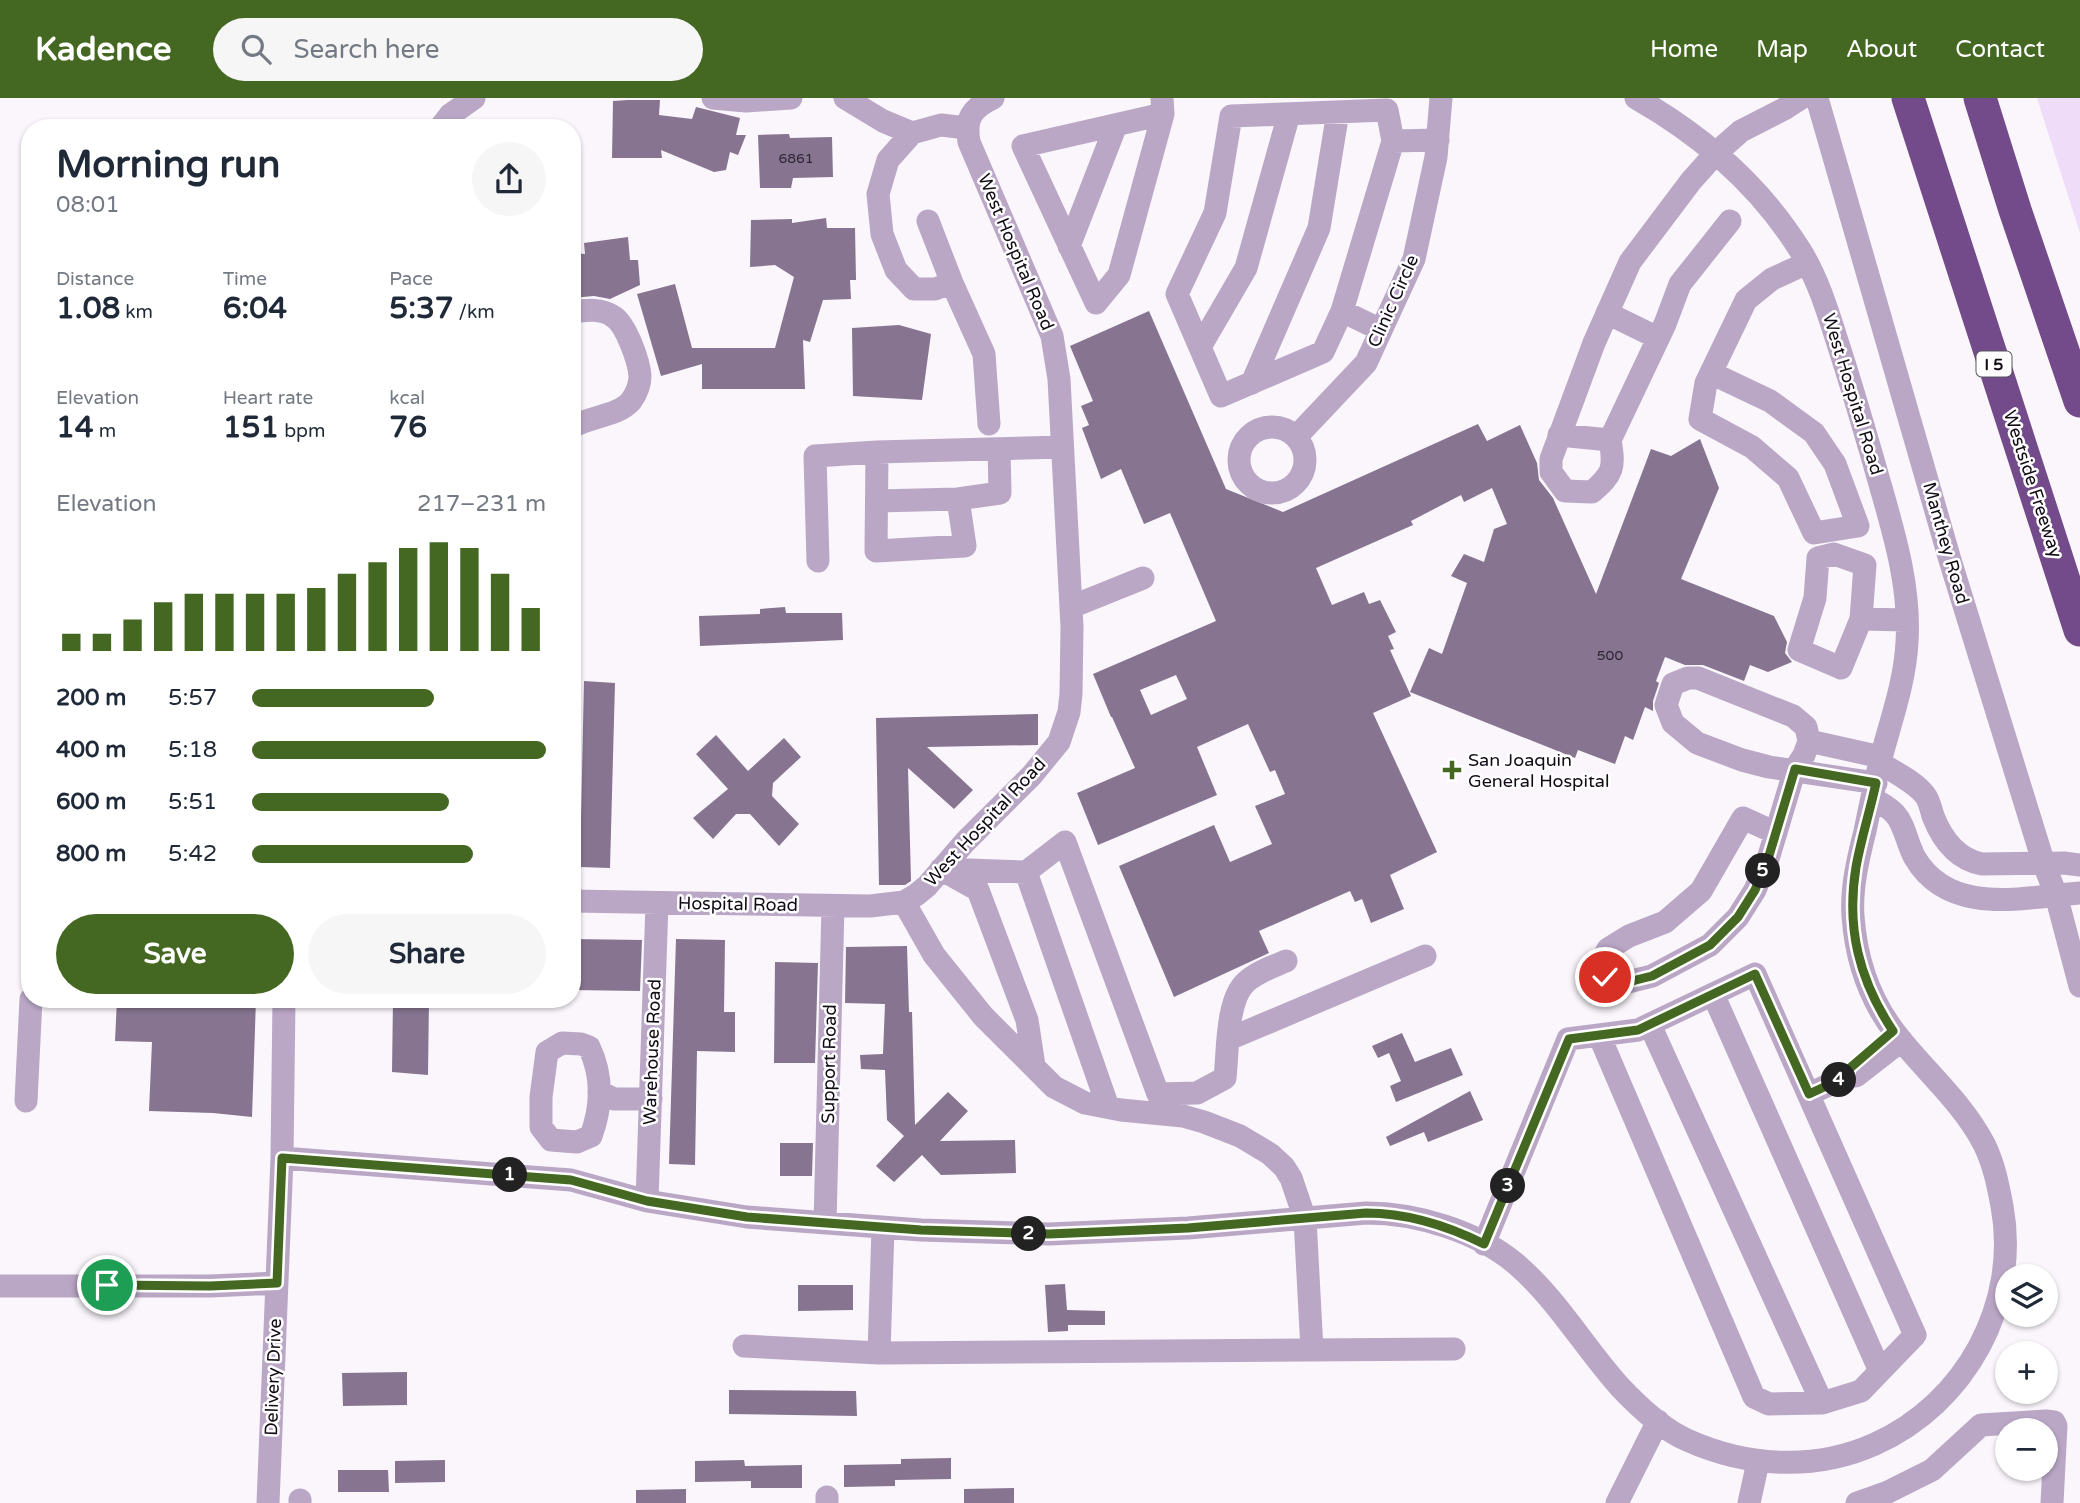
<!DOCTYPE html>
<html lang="en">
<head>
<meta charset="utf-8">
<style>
	body { margin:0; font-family:"Varela Round",sans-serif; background:#f6f6f7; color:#1f2937; height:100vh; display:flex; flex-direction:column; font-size:26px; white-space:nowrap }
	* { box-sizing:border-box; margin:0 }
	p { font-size:23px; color:#747a83 }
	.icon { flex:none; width:38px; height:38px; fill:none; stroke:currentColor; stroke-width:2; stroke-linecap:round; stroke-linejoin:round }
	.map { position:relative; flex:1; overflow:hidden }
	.side { position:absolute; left:21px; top:21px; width:560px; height:889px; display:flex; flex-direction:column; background:#fff; border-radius:28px; box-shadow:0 2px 5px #0004 }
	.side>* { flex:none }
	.tools { position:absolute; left:1995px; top:1166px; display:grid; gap:14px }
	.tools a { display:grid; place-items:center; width:63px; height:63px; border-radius:50%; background:#fff; box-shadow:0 2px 5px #0004; font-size:35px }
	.pin { position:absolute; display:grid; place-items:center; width:60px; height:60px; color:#fff; margin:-30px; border:4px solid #fff; border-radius:50%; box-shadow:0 2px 7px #0007 }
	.km { position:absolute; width:35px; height:35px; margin:-18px; border-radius:50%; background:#222; color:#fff; font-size:19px; line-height:35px; text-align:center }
	.round { display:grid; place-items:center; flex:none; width:74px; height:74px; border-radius:37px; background:#f6f6f7 }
	.headline { display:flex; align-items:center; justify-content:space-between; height:119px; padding:0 35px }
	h1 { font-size:38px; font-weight:700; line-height:52px }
	.figures { display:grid; grid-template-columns:repeat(3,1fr); gap:10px; height:119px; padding:7px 35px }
	.figures div { display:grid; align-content:center }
	.figures b { font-size:30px; font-weight:700 }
	.figures small { font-size:19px; font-weight:400 }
	.figures p { font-size:19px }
	.chart { height:196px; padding:14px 35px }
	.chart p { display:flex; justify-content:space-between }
	.chart svg { width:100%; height:126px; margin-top:7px; stroke:#446821; stroke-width:6 }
	.cta { display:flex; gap:14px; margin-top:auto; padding:14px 35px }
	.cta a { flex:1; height:80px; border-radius:42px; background:#446821; color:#fff; font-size:28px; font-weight:700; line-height:80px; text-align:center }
	.cta a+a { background:#f6f6f7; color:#1f2937 }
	ul { padding:0 35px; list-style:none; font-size:23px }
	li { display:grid; grid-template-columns:112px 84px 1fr; align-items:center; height:52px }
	li i { height:18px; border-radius:9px; background:#446821 }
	header { display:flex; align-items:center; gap:42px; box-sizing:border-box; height:98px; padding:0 35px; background:#446821; color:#fff }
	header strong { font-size:33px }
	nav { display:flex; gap:38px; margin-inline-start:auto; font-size:24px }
	.search { width:490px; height:63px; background:#f6f6f7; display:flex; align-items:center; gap:18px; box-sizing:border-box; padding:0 24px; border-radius:38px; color:#747a83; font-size:26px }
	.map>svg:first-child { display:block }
</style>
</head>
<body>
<header>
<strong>Kadence</strong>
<div class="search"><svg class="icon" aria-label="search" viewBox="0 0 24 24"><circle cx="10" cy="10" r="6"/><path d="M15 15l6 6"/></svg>Search here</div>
<nav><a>Home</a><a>Map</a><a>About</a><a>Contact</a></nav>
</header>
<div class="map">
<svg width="2080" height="1405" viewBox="0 0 2080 1405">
	<rect width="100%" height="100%" fill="#faf6fc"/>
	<path fill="#eedcf9" d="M2037,0h43v135z"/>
	<path fill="#867491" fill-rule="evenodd" d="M628,2h32l-1,15 33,4 4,-12 44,11 -4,17h10l-8,20 -8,-3 -4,18 -12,2 -53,-22 1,8h-50l1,-57z
		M789,36l1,4 42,-1 1,40 -40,1 -2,10h-31l-2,-53z
		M826,120l1,10h28l1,52h-6l1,19 -28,1 -13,42 -7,-2 2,49h-103v-25l-41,12 -24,-82 38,-10 17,64h83l19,-71 -19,-12 -25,2 1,-47 41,-1v4z
		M628,139l2,23h8l2,25 -30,14 -16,-3 -22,2v-45l13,1 -1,-11z
		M1149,213l77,178 57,23 195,-88 9,17 33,-16 17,38 2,17 14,18 43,96 55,-145 20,7 29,-17 19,49 -38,91 93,37 13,26 -2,11 7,9 -24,10 -18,-7 -6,16 -41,-16h-18l-20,-8 -9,24 3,2 -6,18v10l-8,-4 -12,33 -8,-4 -10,28 -37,-14 -3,8 -165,-66 19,-44 13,6 25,-71 -16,-7 13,-22 20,8 10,-33 13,-5 -15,-36 -28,14 -3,-7 -50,26 2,4 -97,43 16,37 32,-13 5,12 11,-4 16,32 -8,4 6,13 -4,1 21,46 -38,17 64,139 -47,23 14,34 -33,14 -9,-24 -7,3 -5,-11 -91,40 10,22 -95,44 -55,-131 95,-41 16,37 42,-18 -17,-38 30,-12 -10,-24 -5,2 -22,-48 -51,23 20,48 -119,50 -21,-52 58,-25 -23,-51h-1l-18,-43 123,-53 -46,-108 -26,11 -23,-55 -20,10 -19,-51 7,-3 -8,-19 12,-5 -23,-55zM1176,577l11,24 -36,16 -11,-25z
		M899,227l32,9 -9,66 -69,-4 -1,-68z
		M785,509l1,6h56l1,27 -143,6 -1,-30 61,-2v-5z
		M584,583l31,2 -5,185 -30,-1z
		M1038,616v31l-111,2 46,43 -19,19 -46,-41 3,113 -6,4h-26l-3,-167z
		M716,637l32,36 36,-33 17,19 -28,26 -1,13 27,28 -20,22 -29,-32h-14l-23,25 -20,-21 35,-29 -32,-35z
		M572,841l70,1 -2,51 -68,-1z
		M676,841l49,1 -1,72h11v40l-38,-1 -2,114 -26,-1z
		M907,848l2,66h3l3,113 33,-33 20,19 -28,30 75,-1 1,33 -75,2 -19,-20 -28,27 -18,-16 28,-30 -17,-16 -2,-50 -24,-1 -1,-14 23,-1 2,-50 -40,-1 1,-56z
		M775,864l43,1 -3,100h-41z
		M117,901h139l-4,118 -39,-4 -64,-2 3,-69 -37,-1z
		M393,901h36l-1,76 -36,-3z
		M1402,935l13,29 36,-14 12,27 -67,27 -6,-16 11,-5 -12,-28 -11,5 -6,-12z
		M1470,993l13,29 -55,22 -4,-10 -34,14 -4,-9z
		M780,1045h33l-1,33h-32z
		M1065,1186l2,26 38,1v14h-37v6l-20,1 -3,-47z
		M798,1187h55v25l-55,1z
		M407,1274v33l-64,1 -1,-33z
		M729,1292l127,1 1,25 -128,-2z
		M951,1360v21l-56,1v6l-51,1v-22l57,-1v-5z
		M445,1362v22l-50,1v-22z
		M744,1362l1,6 57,-1v23h-51v-7l-56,1v-21z
		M338,1372h50l1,22h-51z
		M1014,1390v15h-50v-14z
		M686,1391v14h-50v-13z"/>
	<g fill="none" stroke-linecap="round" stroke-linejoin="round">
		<path stroke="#baa7c6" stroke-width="23" d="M713,0l33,3 45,-3
			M845,0l38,23 29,12
			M1162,0l1,16 -44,161 -23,28 -73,-157 140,-32
			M1817,0l133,462 94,304 12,31 24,91
			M440,30l10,-13 24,-17
			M928,123l24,62 32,71 5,70
			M1069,148l47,-121
			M952,185l-17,6h-21l-18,-19 -14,-36 -4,-40 10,-34 24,-27 29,-8 26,3
			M1342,213l51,-170
			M572,214c14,-2 30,-4 42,5 12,8 25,44 26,59 0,9 -4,18 -9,25 -13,15 -40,15 -59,26
			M1607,215l51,25
			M1381,232l-39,-19 -19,41 -102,44 -44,-102 38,-81 16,-97 156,-6 6,31 45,-1
			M1200,249l46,-79 43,-154
			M1711,275l59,28 44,32 21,31 23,62 -44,7 -26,-55 -36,-31 -52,-28 6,-36 40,-83 26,-21 35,-16
			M1252,285l67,-155 19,-116
			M1239 362a33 33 0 1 1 66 0a33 33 0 1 1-66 0Z
			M1559,337l51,5c5,28 3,34 -18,52l-27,-1 -14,-19v-13l43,-116 36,-81 61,-81 25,-28 25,-22 43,-22 17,-11
			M1296,339l70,-74 48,-104 22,-102 5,-59
			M1610,342l55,-116 15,-40 50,-63
			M999,351l1,44 -42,6 7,47 -89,5 1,-99 185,-5
			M877,403l81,-2
			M1834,456l31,11 -4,54 -20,49 -42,-18 16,-52 3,-40z
			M818,463l-3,-105 62,-4
			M1071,509l72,-29
			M1861,521l45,1
			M1809,643l72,16
			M1880,665c14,9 34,18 45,32 4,5 6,14 8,21 9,23 23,43 49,48l82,-1 16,2
			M1872,700c8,5 17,9 23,16 10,11 12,30 20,44 35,59 109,39 165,35
			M1776,735l-33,-15 -42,73 -36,31 -36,14 -21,13 -7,14 4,14 11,8 36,-9 58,-31 28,-28 17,-27 13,-31 27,-90 9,-14 5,-14 -3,-14 -13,-11 -95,-38h-10l-15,6 -7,21 7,18 24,20 45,17 27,7 107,16
			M941,771l85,3 82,235
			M944,773l34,19 49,130 7,46
			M1026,774l39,-30 93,252 39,-1 28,-15c3,-26 1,-78 21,-96 11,-10 26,-15 40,-21
			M572,803l298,5 34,-4 12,-7 11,-9 38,-44 67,-67 27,-33 10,-30 2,-18 1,-67 -13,-248 -7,-43 -83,-194c-4,-24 3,-34 24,-44
			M904,804l30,53 49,61 71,71 31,16 36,7 62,6 21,6 36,14 30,18 14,13 7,11 14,41 7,131
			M1713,896l167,377
			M1650,927l172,378
			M1229,941l196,-83
			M562,945l19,1 8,3c14,29 13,59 2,89l-14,6 -26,-2 -10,-13v-30l6,-45z
			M599,994l15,7h37
			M1809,996l39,-18h8l45,-35
			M26,1003l5,-102
			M282,1060l289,22 76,21 100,16 174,13 128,4 139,-6 178,-15c50,0 111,18 150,51 41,35 68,83 104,123 17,18 44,43 67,53 60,27 128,31 188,4 91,-41 145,-140 127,-238 -4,-21 -8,-42 -18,-62 -22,-42 -58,-72 -87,-109 -27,-34 -41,-76 -44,-119 -2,-28 5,-57 12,-85 5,-24 10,-49 16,-73 10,-38 24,-76 26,-116 4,-61 -17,-121 -33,-179 -11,-38 -22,-76 -34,-113 -11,-34 -21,-70 -40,-100 -40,-64 -99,-115 -164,-152
			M647,1103l10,-298
			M825,1125l8,-317
			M883,1130l-4,125 575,-4
			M1484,1146l84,-205 70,-9 117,-56 160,361 -54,56 -39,12 -53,1 -15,-7 -155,-362
			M0,1188h210l67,-3
			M744,1248l135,7
			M827,1399v6
			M268,1405l14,-345 2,-159
			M300,1405v-3
			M1617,1405l41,-82
			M1749,1405l9,-41
			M1857,1405l31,-11 44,-22 49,-45 65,-4 8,1 2,4 -4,77"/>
		<path stroke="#734a8a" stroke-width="33" d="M1908,0l172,532
			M1980,0l35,112 65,191"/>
	</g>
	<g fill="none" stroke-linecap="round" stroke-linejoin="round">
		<defs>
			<path id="route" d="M107,1187l103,1 67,-3 5,-125 289,22 76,21 100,16 174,13 128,4 139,-6 178,-15c42,0 80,12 118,31l85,-205 69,-9 117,-56 54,120 39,-18 2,-8 43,-37c-34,-51 -47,-103 -37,-164 5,-28 14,-56 20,-84l-81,-14 -27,90 -13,31 -17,27 -28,28 -58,31 -36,9 -11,-8"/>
		</defs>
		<use href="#route" stroke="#fff" stroke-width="14"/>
		<use href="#route" stroke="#446821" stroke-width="9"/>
	</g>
	<path fill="#446821" stroke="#fff" stroke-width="2.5" d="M1448.5 661.5h7v7h7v7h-7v7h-7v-7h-7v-7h7z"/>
	<g text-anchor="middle" stroke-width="5" stroke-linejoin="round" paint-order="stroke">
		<g font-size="14" fill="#2f2535">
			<text x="796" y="65">6861</text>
			<text x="1610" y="562">500</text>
		</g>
		<rect fill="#fff" stroke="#59545c" stroke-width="2" x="1976.5" y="253.5" width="35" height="25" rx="5"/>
		<g font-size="16" font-weight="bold" fill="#120b16">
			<text x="1994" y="272">I 5</text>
		</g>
		<g font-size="18" fill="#120b16" stroke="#fff">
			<text transform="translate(1016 154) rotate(67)" y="6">West Hospital Road</text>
			<text transform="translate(1393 203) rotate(-66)" y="6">Clinic Circle</text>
			<text transform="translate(1853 296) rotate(73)" y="6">West Hospital Road</text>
			<text transform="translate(2033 386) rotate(72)" y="6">Westside Freeway</text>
			<text transform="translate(1946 445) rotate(74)" y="6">Manthey Road</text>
			<text transform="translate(985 724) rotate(-47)" y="6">West Hospital Road</text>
			<text transform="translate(738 806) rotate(1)" y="6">Hospital Road</text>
			<text transform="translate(652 954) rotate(-88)" y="6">Warehouse Road</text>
			<text transform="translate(829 966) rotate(-89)" y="6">Support Road</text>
			<text transform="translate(273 1279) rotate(-88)" y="6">Delivery Drive</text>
		</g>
		<g font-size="18" fill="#120b16" stroke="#fff" text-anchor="start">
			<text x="1468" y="668">San Joaquin<tspan x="1468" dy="21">General Hospital</tspan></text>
		</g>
	</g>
</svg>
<div class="tools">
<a><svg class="icon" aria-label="layers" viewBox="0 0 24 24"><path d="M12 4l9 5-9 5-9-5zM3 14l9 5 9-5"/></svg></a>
<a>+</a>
<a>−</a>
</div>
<div class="pin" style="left:107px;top:1187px;background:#1e9e55"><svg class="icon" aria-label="arrive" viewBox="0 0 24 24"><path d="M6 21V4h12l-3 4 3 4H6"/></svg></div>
<div class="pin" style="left:1605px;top:879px;background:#d93025"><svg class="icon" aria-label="check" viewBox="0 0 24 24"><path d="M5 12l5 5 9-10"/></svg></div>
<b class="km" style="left:510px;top:1077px">1</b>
<b class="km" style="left:1029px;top:1136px">2</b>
<b class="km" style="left:1508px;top:1088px">3</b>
<b class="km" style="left:1839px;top:982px">4</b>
<b class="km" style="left:1763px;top:773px">5</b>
<section class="side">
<div class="headline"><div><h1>Morning run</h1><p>08:01</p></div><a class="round"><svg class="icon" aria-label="share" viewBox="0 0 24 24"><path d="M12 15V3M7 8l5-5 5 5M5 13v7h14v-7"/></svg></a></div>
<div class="figures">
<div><p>Distance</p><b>1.08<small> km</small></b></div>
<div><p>Time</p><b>6:04</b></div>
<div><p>Pace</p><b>5:37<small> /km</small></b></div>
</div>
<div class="figures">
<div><p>Elevation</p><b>14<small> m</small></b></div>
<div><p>Heart rate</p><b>151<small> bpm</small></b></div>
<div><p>kcal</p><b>76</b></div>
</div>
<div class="chart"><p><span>Elevation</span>217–231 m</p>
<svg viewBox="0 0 160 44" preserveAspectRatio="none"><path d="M5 44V38M15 44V38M25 44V33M35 44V27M45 44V24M55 44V24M65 44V24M75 44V24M85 44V22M95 44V17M105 44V13M115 44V8M125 44V6M135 44V8M145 44V17M155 44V29"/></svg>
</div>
<ul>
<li><b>200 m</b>5:57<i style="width:62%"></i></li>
<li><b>400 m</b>5:18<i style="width:100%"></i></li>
<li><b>600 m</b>5:51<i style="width:67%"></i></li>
<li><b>800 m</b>5:42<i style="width:75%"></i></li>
</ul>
<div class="cta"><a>Save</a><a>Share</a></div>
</section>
</div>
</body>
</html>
